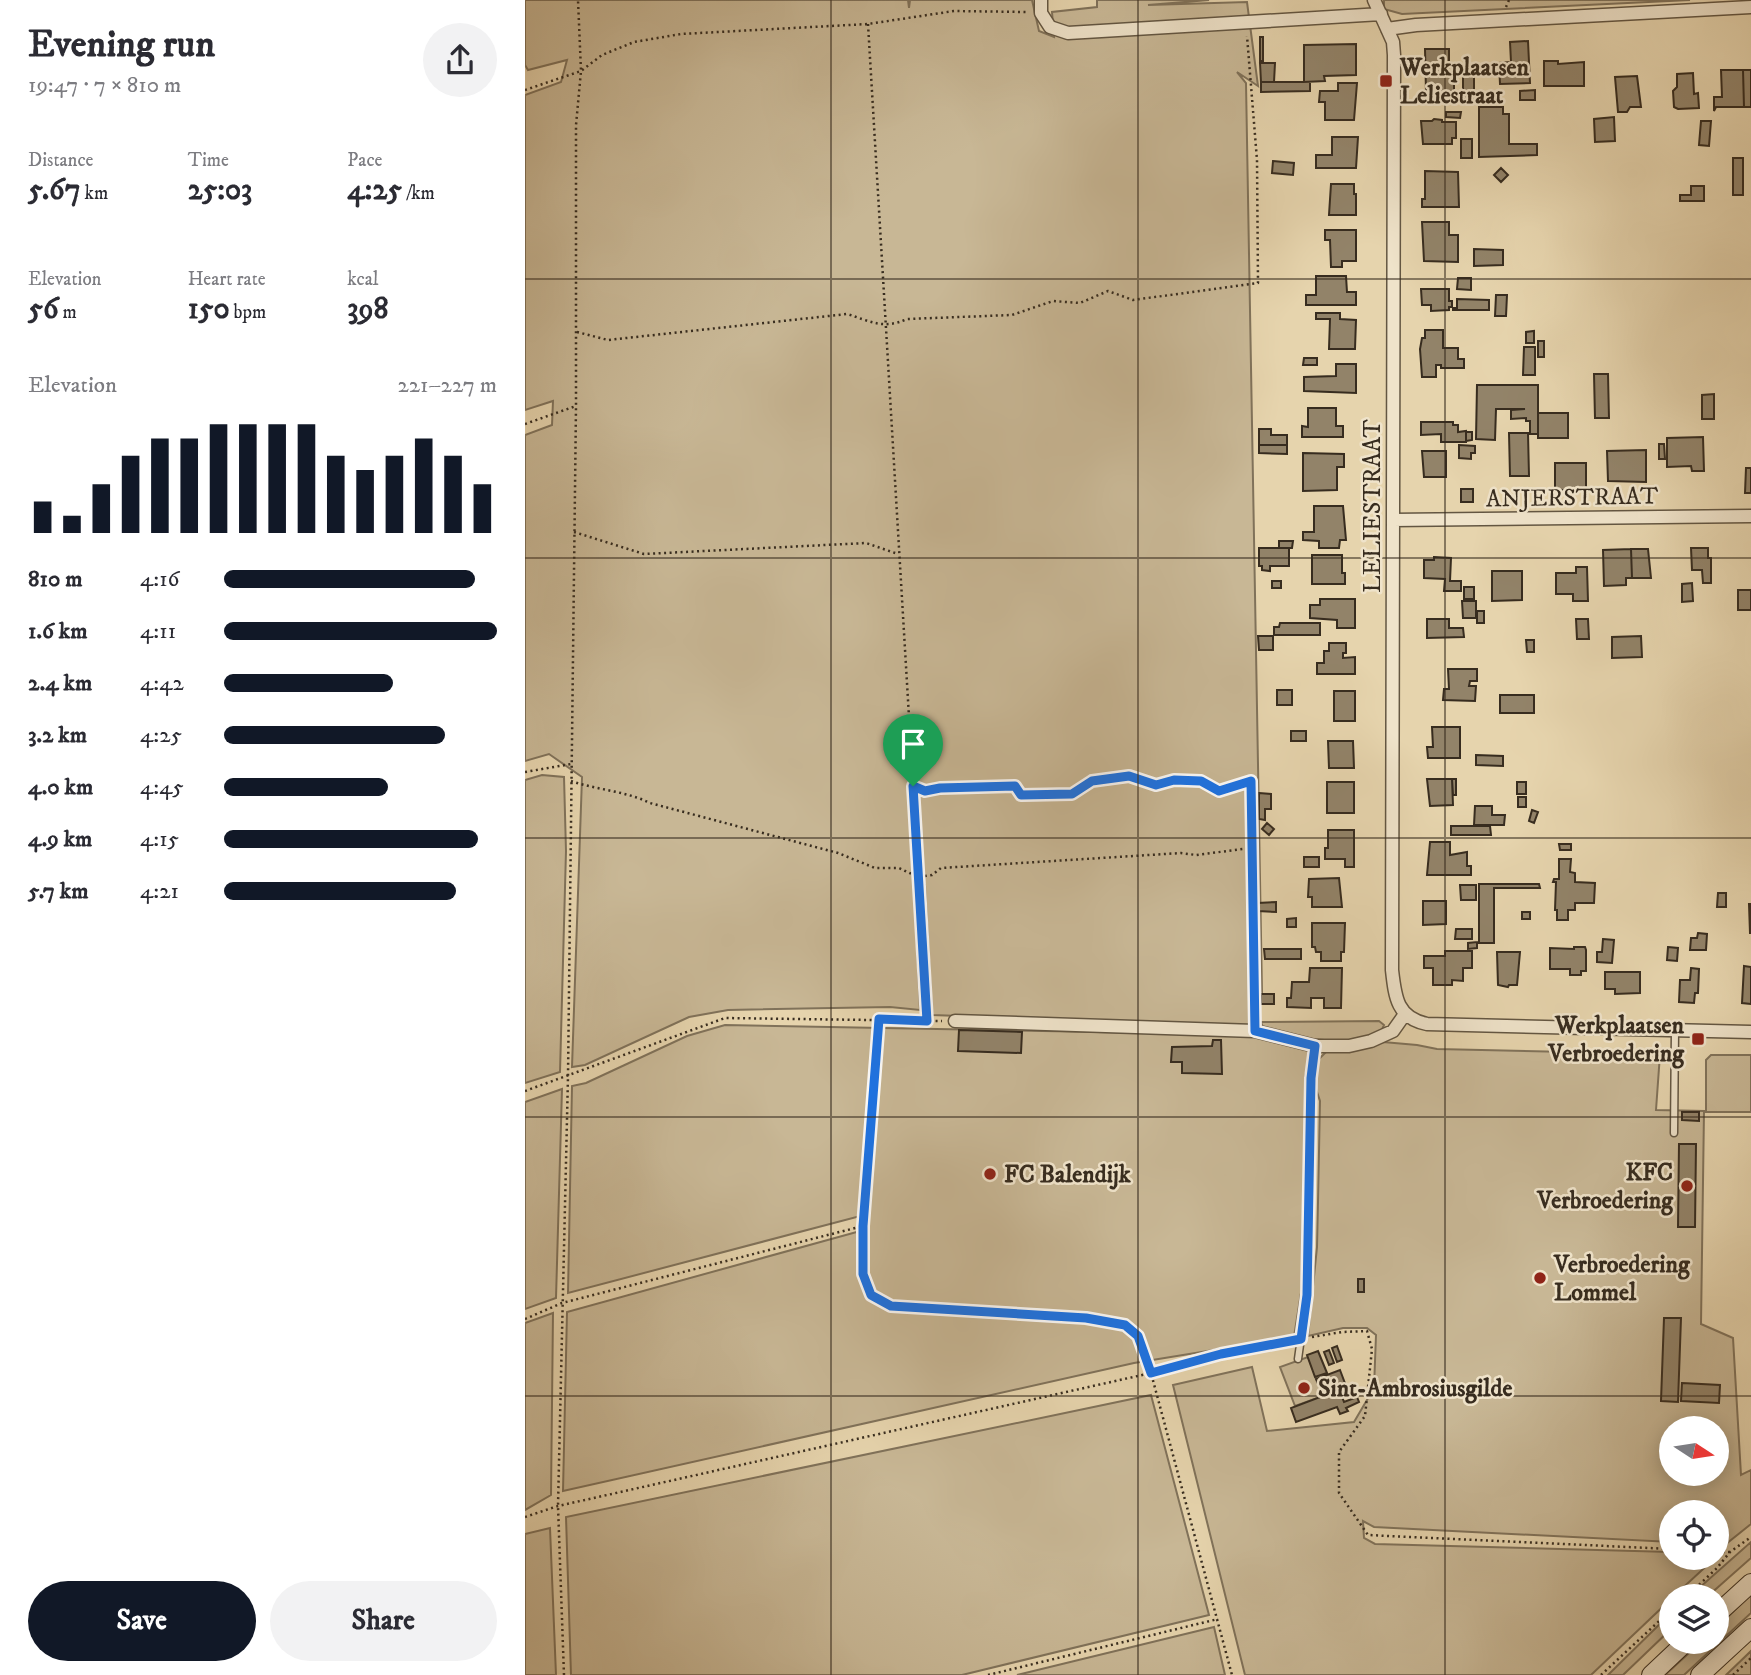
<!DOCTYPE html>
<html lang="en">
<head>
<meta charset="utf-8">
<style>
	body { margin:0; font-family:"IM FELL DW Pica",serif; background:#f2f2f3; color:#2b2b33; height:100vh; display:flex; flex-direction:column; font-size:26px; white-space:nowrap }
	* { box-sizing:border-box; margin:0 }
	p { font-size:23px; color:#7c7c81 }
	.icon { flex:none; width:38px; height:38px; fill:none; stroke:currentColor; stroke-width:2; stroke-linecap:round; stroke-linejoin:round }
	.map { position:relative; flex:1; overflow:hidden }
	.drawer { display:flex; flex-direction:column; background:#fff; width:525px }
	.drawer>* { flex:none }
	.needle { width:46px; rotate:102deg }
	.fabs { position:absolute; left:1134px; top:1416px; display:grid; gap:14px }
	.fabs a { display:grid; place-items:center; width:70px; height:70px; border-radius:50%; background:#fff; box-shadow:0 4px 18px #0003; font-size:35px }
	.pin { position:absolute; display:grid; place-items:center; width:60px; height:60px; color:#fff; margin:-72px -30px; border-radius:50% 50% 50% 0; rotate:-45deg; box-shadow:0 0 7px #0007 }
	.pin .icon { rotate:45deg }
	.round { display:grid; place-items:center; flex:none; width:74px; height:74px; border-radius:37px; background:#f2f2f3 }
	.head { display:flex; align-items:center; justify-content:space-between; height:119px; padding:0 28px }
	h1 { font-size:38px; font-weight:700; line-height:52px }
	.stats { display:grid; grid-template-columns:repeat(3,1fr); gap:10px; height:119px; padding:7px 28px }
	.stats div { display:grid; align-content:center }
	.stats b { font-size:30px; font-weight:700 }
	.stats small { font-size:19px; font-weight:400 }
	.stats p { font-size:19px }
	.chart { height:196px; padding:14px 28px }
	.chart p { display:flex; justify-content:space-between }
	.chart svg { width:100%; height:126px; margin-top:7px; stroke:#111827; stroke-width:6 }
	.action { display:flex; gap:14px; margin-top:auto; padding:14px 28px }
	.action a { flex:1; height:80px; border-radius:42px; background:#111827; color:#fff; font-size:28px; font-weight:700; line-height:80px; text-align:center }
	.action a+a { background:#f2f2f3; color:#2b2b33 }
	ul { padding:0 28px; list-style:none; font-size:23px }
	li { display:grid; grid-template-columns:112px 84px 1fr; align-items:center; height:52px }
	li i { height:18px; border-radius:9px; background:#111827 }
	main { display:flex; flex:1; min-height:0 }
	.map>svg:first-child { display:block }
</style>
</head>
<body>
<main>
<section class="drawer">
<div class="head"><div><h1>Evening run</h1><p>19:47 · 7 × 810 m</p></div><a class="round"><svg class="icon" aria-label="share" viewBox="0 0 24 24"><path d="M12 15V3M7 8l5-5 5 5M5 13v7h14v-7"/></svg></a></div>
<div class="stats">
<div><p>Distance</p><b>5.67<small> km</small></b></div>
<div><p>Time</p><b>25:03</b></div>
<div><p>Pace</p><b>4:25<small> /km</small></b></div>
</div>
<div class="stats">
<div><p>Elevation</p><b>56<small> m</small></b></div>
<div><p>Heart rate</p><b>150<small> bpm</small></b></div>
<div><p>kcal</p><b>398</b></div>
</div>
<div class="chart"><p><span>Elevation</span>221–227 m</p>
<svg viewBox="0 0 160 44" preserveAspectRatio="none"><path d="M5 44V33M15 44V38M25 44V27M35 44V17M45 44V11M55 44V11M65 44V6M75 44V6M85 44V6M95 44V6M105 44V17M115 44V22M125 44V17M135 44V11M145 44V17M155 44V27"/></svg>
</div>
<ul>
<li><b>810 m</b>4:16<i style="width:92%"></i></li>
<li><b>1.6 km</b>4:11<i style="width:100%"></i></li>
<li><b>2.4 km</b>4:42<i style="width:62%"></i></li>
<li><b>3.2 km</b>4:25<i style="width:81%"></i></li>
<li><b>4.0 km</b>4:45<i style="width:60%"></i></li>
<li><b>4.9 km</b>4:15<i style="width:93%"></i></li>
<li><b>5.7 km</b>4:21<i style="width:85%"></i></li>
</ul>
<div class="action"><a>Save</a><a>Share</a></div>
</section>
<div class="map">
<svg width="1226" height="1675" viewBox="0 0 1226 1675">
	<rect width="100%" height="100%" fill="#e6d4ad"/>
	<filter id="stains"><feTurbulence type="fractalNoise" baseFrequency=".00286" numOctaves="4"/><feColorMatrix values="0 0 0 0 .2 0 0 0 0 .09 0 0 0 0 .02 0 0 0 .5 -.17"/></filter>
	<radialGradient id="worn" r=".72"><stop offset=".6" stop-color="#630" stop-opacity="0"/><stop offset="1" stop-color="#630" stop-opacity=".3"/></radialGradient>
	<path fill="#c8b795" stroke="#80725a" stroke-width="2" fill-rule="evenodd" d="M0,0h383l1,8 1,-8h122l7,31 15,6 -2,-25 45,-5v-7h112l-61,5 99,-3 11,84 -21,-14 9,11 16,909 -12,-17 -1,51 -317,-11 -7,-130 -11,-3 6,128 -30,-3 -162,3 -39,7 -104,48 -13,2 10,-290 -33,-23 -24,7v-326l27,-10 1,-24 -28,9v-315l36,-13 6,-22 -39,10 -3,-5z
		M859,0h306l-288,14 -18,-5z
		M17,775l22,2 2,74 -6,221 -35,11v-303z
		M854,1021l5,4 -4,9 -30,8 -38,-3 -49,-11 -2,-6z
		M200,1025l533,10 54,14 -7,28 6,35 -1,93 -9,88 -7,44 -160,26 -571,128 4,-179 297,-82v-15l-296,78 4,-207 14,-3 101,-47z
		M858,1042l34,3 20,4 223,5 -4,56 48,1 -3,213 32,14 8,137 10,-5v54l-25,20h-9v-32h-46v30l-297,-15 -11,-6 1,17 11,6 296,8v6h44l-41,38h-3v3l-80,76h-346l-72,-290 79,-18 15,64 87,-9 20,-34 2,-53 -9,-7h-24l-35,8 9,-89 1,-45 2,-101 -7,-21 1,-16 13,-13zM1146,1428h46v46h-46z
		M1186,1055h40v57h-45v-52z
		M37,1089l-6,209 -31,11v-207z
		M28,1313l-2,182 -26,15v-187z
		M783,1357l15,39 -28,10 -15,-39z
		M626,1395l58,220 -247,60h-391l-5,-158z
		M25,1528l6,147h-31v-141z
		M1226,1542v16l-43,38h-18z
		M1226,1594v19l-67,62h-19l36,-33h16v-15z
		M1146,1613v16l-48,46h-15z
		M689,1627l11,48h-208z
		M1226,1651v24h-25z"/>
	<path fill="#928369" stroke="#372c1f" stroke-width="2" d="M735,37h3v24h-3z
		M1003,41l2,42 -30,1 -1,-21 12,-1 -1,-20z
		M831,44v31l-32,1 1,5 -21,1v-37z
		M900,49h24v25h5v17l-28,1z
		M1019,61h14v3l26,-2v24h-40z
		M735,63h15l-1,19h-13z
		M1196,70h22l1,37h-28l-2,4v-14h8z
		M1218,70h8v37h-7z
		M1168,73l1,21 4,-1 1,15 -21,1 -4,-2 -1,-16 4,-4v-13z
		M1112,76l4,31h-11l-3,5h-9l-3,-35z
		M938,77h11v24h-11z
		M736,82h49v9l-49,1z
		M813,83h19l-3,37h-29v-18h-6l1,-11h18z
		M1010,90v10h-15v-9z
		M954,107h24v7h6v30h28v11l-58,2z
		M921,112h15l-1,6 -14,-1z
		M1089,117l1,24 -20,1 -1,-23z
		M909,119l8,1v2h14v16h-4v6h-29l-2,-23h11z
		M1176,121h10l-2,25 -10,-1z
		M807,137h26l-2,31h-40v-13h16z
		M936,139h11v19h-11z
		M1208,158h10v37h-10z
		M748,161l21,2 -1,12 -21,-2z
		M976,168l7,7 -7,7 -7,-7z
		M900,171l33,1 1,35h-37v-8h3z
		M806,184h23v10h2v21h-27z
		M1166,186h13v15h-24v-6h11z
		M897,222h27v13h9v27l-34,-1z
		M800,230h31v31h-14v6h-11l-1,-27h-5z
		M949,249l29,1v15l-29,1z
		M791,276h30l1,16h9v13h-50v-10h10z
		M933,278h13v12l-14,-1z
		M896,289h28v12h3v6h-3v3l-18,1v-6h-9z
		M971,295h11l-1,21h-11z
		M932,299l32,1v10h-36v-2h4z
		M791,313h24v6l16,1 -1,29h-26l1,-30h-14z
		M900,330h18v18h15v11h6v9h-23v-3h-5v12h-14l-2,-28 2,-11h3z
		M1009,331v12h-8v-11z
		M1013,341h6v16h-6z
		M999,347h11v28h-12z
		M779,358h13v7h-14z
		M811,364h20v29l-52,-2v-14l32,-1z
		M1069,374h14l1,44h-14z
		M952,385h61v49h-8v-13h-4v-3l-15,1v-9l14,-1h-29l-1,31 -19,-1z
		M1189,394v25h-12v-24z
		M783,408h28v18h7v11h-41v-11l6,1z
		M1013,413h30v25h-30z
		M896,422h32v3h5v7l8,-1v11h-25v-8l-20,1z
		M734,429h12v6h16v10h-28z
		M941,432h6v8l-6,1z
		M984,433h19l1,43h-19z
		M1178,437l1,34h-12l-1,-5 -24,1v-29z
		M1134,444h5l1,15h-6z
		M734,445h28v9l-28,-1z
		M934,445l16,1v7h-4v6l-12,-1z
		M1121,450v32l-38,-1 -1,-30z
		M897,451h24v26h-22z
		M778,453l41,1v13h-7v23l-34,1z
		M1030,463h31v27h-31z
		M1221,468h5v25h-6z
		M936,489h12v13h-12z
		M789,506h29l3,34h-6l-1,8h-20v-7l-16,-1v-8h11z
		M754,541h14l-1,7h-13z
		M734,548h30v18h-19v5l-8,-1v-4h-3z
		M1166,548h17v10h3v25h-8l-1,-13h-10z
		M1106,549h17l3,29h-19z
		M1106,549l1,29h-6v7l-22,1 -1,-36z
		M787,555h30v18h3v11h-33z
		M909,557l17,1 -1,23h11v10h-17l1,-12 -21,-1v-18h10z
		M1051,567h11l1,34h-15v-7h-17v-21h20z
		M967,571h30v29l-30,1z
		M747,581h9v7h-9z
		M1167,583l1,18 -11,1v-18z
		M939,587h10v12h-10z
		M1213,590h13v20h-13z
		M795,599h35v29h-18v-8l-27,-2v-13h10z
		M937,601h14v17h-13z
		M952,611h7v12h-7z
		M902,619h22v9h14l1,9 -37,1z
		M1051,619h12l1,20h-12z
		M755,623h40v12h-46v-8h5z
		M733,636h15v14h-14z
		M1116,636l1,21 -30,1v-21z
		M1001,640h8v12h-7z
		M804,643h17v10h-3v5l12,-1v17h-38v-11h7v-12h5z
		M923,669h29v12h-7l-1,5h7l-1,15 -32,-1 1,-11h5z
		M752,690h15v15h-15z
		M809,691h21v30h-21z
		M975,695h34v18h-34z
		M907,727h28v31h-32l-1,-11h6z
		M766,731h15v10h-15z
		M803,741h25l1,27h-25z
		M951,755l27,1v10l-27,-1z
		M902,779h25l1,26 -23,1z
		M927,779h4v16h-3z
		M802,782h27v31h-27z
		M992,782h9v12h-9z
		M734,793l12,1v15h-6v11l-6,-1z
		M993,797h8v10h-8z
		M950,806h17v9h13l-1,10h-30z
		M1007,810l6,2 -4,11 -5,-2z
		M742,823l7,6 -5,6 -7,-6z
		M926,826h39l1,9h-40z
		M803,830h26v37h-9v-8h-20v-11h3z
		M905,842h20v13l17,-3v14h4v9h-44z
		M1034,844h12v6h-11z
		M779,857h15v10h-15z
		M1034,859h12l-1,13 5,1v9l20,1 -1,20h-19v7h-7v10h-11v-10h-2l1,-28h-3l1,-3h5z
		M814,878l3,29h-30v-10h-4l1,-18z
		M954,884h60l1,4h-46v55h-15z
		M935,885h16v15h-15z
		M1193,893h8v14h-9z
		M898,901h23v23l-23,1z
		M751,902v10l-18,-1v-8z
		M1224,904h2v29h-1z
		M997,912h8v7h-8z
		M771,918v9h-9v-8z
		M787,923h33l-1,29h-3v9h-20v-9h-5l-1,-5h-3z
		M931,929h16v10h-17z
		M1173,933l9,1 -1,16h-16l1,-12h6z
		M1078,939l11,1 -2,23 -15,-1v-10h5z
		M952,942v6l-9,1v-6z
		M1049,947h11l1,3v21h-5v4h-11v-6h-20v-21l24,1z
		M1143,947l10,1 -1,13 -10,-1z
		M739,949h37v10h-36z
		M920,951h27v17h-9v13l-11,-1v5h-19v-17h-9v-12h21z
		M972,952h23l-3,33h-8l-1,2 -10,-2z
		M1219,966l7,1v37l-9,-1z
		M785,968h32l-1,40h-17v-10h-13v10l-24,-1v-9h4l1,-16h17z
		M1166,968l8,1 -1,24h-3l-1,10 -15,-1 1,-22h10z
		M1080,972h35v21l-25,1v-5h-10z
		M736,994h13v10h-13z
		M434,1030l63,2 -1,21 -63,-2z
		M688,1040h8l1,34 -40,-1v-11h-11l1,-15 40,-1z
		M1157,1112h17v9l-17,-1z
		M1154,1144h17l-1,83h-17z
		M833,1279h6v13h-6z
		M1139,1318h17l-3,84 -17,-1z
		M812,1346l5,14 -5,2 -5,-14z
		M804,1350l5,13 -5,2 -5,-13z
		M793,1351l9,22 -12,4 -8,-22z
		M815,1370l6,16 -7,3 5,13 13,-5 2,5 -13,6 2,3 -8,3 -3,-7 -41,15 -5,-14 32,-12 -7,-17z
		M1157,1383l38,2 -1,18 -38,-2z"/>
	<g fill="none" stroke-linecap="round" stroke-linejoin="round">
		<defs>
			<path id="lane" d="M1149,1133l1,-103
				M773,1359l9,-64 4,-217 4,-32"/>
			<path id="street" d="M516,0v13l9,14 18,6 313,-19
				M849,0l19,42 1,13 -2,915c3,27 5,48 35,54l324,8
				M862,29l29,-4 335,-18
				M868,520l358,-4
				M430,1021l300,10 60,15h34l22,-5 22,-10 12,-17"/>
			<path id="secondary" d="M1192,1614l34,-31
				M1126,1675l35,-33
				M1175,1675l51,-47"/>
		</defs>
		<use href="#lane" stroke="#635642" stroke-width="9"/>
		<use href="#street" stroke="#635642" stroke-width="15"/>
		<use href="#secondary" stroke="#372c1f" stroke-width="20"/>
		<path stroke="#372c1f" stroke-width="2.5" stroke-dasharray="2 3.5" stroke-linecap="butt" d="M981,7l3,-7
			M343,24l59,997
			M0,90l56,-19 21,-16 32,-13 47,-8 187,-10 86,-13 72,1
			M52,332l31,8 239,-26c23,7 36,16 60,5l105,-4 41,-14 27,2 28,-12 25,9 125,-17 -1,-123 -10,-124
			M0,424l51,-18
			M49,532l70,22 222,-11 32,11
			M0,772l46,-8
			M46,781c26,9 55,10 79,22l188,50 37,15h24l19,9 14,-2 9,-7 240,-15 15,2 55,-7 4,169
			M388,786c19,7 78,1 102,1l6,8 51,-1 20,-13 37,-5 26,9 19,-5 26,1 18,10 33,-10v67
			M354,1019l-16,207v48l8,21 20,11 195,12 39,7 13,11 13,37 81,302
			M0,1091l200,-73 217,3
			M0,1319l37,-16 301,-77
			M787,1337l30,-5 25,-1 5,18 -7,67 -26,36v41l29,42 303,14
			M0,1517l33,-11 593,-133 70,-18 67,-13
			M1192,1552h13
			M1162,1596l30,-28 13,-16 21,-15
			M39,1675l-6,-169 10,-430 8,-670v-281l5,-54 -3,-71
			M463,1675l230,-56
			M1076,1675l70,-65
			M1208,1675l18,-17"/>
		<use href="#lane" stroke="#efe3ca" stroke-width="6"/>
		<use href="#street" stroke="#efe3ca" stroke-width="12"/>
		<use href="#secondary" stroke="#efe3ca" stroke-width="18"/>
	</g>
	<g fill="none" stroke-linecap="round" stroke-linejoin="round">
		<defs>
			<path id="route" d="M604,776l27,9 18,-5 27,1 18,10 32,-10 4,250 60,15 -4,32 -4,217 -6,44 -80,15 -70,19 -13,-37 -13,-11 -39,-7 -195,-12 -20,-11 -8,-21v-48l16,-207 48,2 -14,-235 12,5 15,-3 75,-2 6,9 51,-1 20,-13z"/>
		</defs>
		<use href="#route" stroke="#fff" stroke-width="14"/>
		<use href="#route" stroke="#1a73e8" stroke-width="9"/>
	</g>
	<path fill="none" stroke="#372c1f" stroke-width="2" stroke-opacity="0.55" d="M306,0v1675M613,0v1675M920,0v1675M0,279h1226M0,558h1226M0,838h1226M0,1117h1226M0,1396h1226"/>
	<g fill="#8f2418" stroke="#efe3ca" stroke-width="2.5">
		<rect x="854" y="74" width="14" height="14" rx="3.5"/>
		<rect x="1166" y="1032" width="14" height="14" rx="3.5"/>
		<circle cx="465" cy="1174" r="7"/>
		<circle cx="1162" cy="1186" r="7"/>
		<circle cx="1015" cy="1278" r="7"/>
		<circle cx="779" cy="1388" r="7"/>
	</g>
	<g text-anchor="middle" stroke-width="5" stroke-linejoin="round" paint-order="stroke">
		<g font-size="24" font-weight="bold" fill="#372c1f" stroke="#efe3ca" text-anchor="start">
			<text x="875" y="75">Werkplaatsen<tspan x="875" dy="28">Leliestraat</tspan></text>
			<text x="1159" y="1033" text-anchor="end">Werkplaatsen<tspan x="1159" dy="28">Verbroedering</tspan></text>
			<text x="1148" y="1180" text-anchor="end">KFC<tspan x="1148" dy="28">Verbroedering</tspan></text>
			<text x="479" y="1182">FC Balendijk</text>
			<text x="1029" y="1272">Verbroedering<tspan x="1029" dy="28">Lommel</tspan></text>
			<text x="793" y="1396">Sint-Ambrosiusgilde</text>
		</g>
		<g font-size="24" fill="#372c1f" stroke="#efe3ca">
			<text transform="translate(1047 497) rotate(-1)" y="8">ANJERSTRAAT</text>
			<text transform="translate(847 506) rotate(-90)" y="8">LELIESTRAAT</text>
		</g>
	</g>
	<rect width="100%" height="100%" filter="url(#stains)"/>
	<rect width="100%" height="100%" fill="url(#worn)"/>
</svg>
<div class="fabs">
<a><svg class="needle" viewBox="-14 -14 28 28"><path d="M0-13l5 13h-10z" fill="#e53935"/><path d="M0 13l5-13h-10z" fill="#7c7c81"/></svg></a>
<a><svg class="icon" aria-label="locate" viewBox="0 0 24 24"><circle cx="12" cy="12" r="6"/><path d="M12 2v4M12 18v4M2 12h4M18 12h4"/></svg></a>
<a><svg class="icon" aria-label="layers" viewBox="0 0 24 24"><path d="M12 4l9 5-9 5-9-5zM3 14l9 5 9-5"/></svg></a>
</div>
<div class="pin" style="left:388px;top:786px;background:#1e9e55"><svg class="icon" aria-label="arrive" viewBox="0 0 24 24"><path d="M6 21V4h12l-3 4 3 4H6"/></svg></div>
</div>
</main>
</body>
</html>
